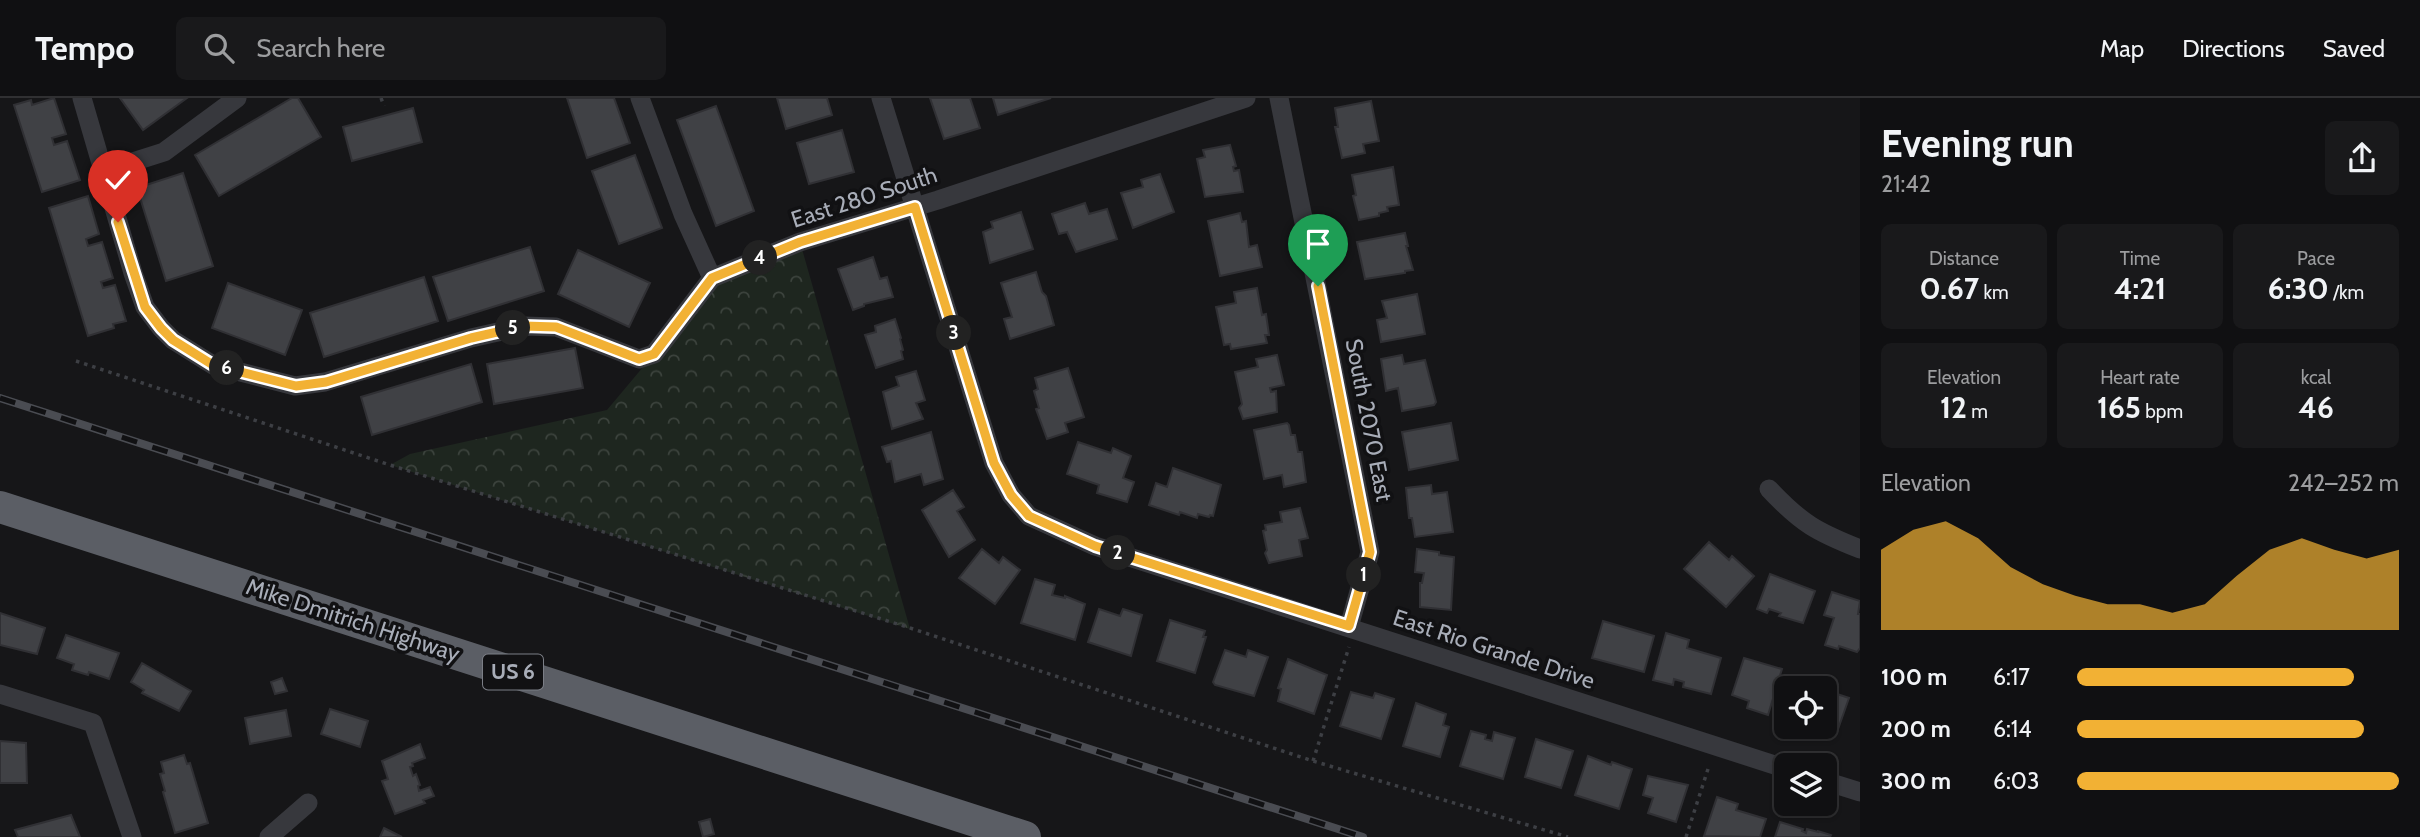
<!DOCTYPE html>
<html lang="en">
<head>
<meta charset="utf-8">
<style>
	body { margin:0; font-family:Cabin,sans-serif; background:#19191b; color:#f1f3f6; height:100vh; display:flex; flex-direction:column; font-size:26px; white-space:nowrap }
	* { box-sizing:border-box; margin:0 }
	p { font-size:23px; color:#9c9d9f }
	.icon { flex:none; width:38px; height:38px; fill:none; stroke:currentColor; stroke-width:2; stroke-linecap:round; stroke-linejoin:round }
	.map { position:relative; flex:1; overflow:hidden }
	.drawer { display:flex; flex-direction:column; background:#101012; width:560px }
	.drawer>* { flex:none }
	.buttons { position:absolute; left:1774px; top:578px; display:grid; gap:14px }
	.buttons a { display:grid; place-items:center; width:63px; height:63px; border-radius:10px; background:#101012; box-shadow:0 2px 5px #0004,0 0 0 2px #303032; font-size:35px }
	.pin { position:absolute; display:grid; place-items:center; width:60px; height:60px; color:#fff; margin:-72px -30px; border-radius:50% 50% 50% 0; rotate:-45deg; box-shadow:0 0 7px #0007 }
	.pin .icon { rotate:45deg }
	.km { position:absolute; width:35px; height:35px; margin:-18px; border-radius:50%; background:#222; color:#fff; font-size:19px; line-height:35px; text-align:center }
	.round { display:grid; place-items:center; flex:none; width:74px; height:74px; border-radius:10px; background:#19191b }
	.headline { display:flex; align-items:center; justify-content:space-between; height:119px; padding:0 21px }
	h1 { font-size:38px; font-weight:700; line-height:52px }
	.figures { display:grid; grid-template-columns:repeat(3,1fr); gap:10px; height:119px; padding:7px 21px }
	.figures div { display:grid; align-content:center; border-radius:10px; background:#19191b; text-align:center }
	.figures b { font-size:30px; font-weight:700 }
	.figures small { font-size:19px; font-weight:400 }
	.figures p { font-size:19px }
	.chart { height:196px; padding:14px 21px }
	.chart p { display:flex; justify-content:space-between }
	.chart svg { width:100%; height:126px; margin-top:7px; fill:#f2b134; opacity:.7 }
	ul { padding:0 21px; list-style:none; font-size:23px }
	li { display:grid; grid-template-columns:112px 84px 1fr; align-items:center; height:52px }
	li i { height:18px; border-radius:9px; background:#f2b134 }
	header { display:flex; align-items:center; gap:42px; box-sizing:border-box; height:98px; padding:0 35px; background:#101012; border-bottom:2px solid #303032 }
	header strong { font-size:33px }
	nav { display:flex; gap:38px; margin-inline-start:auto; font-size:24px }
	.search { width:490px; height:63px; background:#19191b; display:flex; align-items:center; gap:18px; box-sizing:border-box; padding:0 24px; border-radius:10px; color:#9c9d9f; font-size:26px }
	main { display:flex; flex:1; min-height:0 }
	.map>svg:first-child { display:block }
</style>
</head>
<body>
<header>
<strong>Tempo</strong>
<div class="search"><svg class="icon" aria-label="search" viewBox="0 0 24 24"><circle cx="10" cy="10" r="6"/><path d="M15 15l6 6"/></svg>Search here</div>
<nav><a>Map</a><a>Directions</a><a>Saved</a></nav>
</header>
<main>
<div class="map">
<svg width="1860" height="739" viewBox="0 0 1860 739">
	<defs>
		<pattern id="park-crowns" width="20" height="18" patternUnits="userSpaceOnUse" patternTransform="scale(1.75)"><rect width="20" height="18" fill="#1e261f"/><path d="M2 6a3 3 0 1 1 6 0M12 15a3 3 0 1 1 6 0" fill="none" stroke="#3c433d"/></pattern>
	</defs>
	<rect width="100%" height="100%" fill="#161618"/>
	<path fill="url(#park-crowns)" d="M800,144l110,387 -520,-164 20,-11 197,-44 47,-56 58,-76z"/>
	<path fill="#404145" stroke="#303034" stroke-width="2" d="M54,0l12,36 -14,4 2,7 13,-4 13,39 -38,12 -28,-87 17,-5 1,5z
		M120,0h67l-44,32z
		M292,0h6l23,39 -102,59 -24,-41z
		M567,0h47l16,45 -43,15z
		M777,0h50l5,17 -46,14z
		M930,0h40l10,30 -36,11z
		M993,0h58l-53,17z
		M1371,3l8,40 -16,3 2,9 -23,5 -7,-31h3l-3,-19z
		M716,8l38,105 -38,15 -39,-106z
		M413,10l9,34 -70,19 -9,-34z
		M842,32l12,42 -45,12 -12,-41z
		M1230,47l6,21 -3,1 1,4 5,-1 4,22 -38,5 -8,-38 8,-2 -2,-7z
		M635,57l27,73 -43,16 -27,-73z
		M1393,69l6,38 -12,2 1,4 -9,2v3l-20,4 -6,-24 3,-1 -4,-20z
		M183,75l30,93 -47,15 -29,-93z
		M1160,76l14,38 -41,16 -12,-35 22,-6 -2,-7z
		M88,98l11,38 -13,5 2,7 14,-4 11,36 -12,4 2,6 12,-3 11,36 -13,3 1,4 -26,8 -39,-128z
		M1085,105l4,11 18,-5 10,30 -41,13 -9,-20 -8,2 -7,-20z
		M1021,114l12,37 -43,14 -7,-31 10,-4 -2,-6z
		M1240,115l2,9 4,-1 3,26 8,-2 5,22 -42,9 -12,-55z
		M1405,135l3,13h-2l7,24 -8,1v2l-40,6 -8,-37z
		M530,149l14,44 -96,30 -15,-44z
		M578,152l72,33 -21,44 -71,-33z
		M873,159l7,22 7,-2 6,20 -29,7v2l-11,4 -15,-41z
		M1036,174l6,20 4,4 8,29 -44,14 -6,-20 8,-2 -11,-34z
		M424,179l14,44 -114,36 -14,-44z
		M228,185l74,27 -17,45 -73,-27z
		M1257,190l5,27 4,-1 3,21h-4l2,8 -36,6 -1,-5 -6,1 -8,-38 20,-4 -2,-11z
		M1417,196l8,40 -44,8 -4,-22 10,-2 -5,-17z
		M895,221l6,19 -1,1 3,11 -2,1 2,8 -27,9 -11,-33 11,-3 -1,-6z
		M575,250l8,40 -89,16 -7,-40z
		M1277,257l7,30 -14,3 1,4 5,-1 1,21 -34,7 -4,-11 3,-4 -7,-32 23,-5 -2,-8z
		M1402,257l2,9 21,-4 11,42 -2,3 -32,6 -4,-23 -12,3 -5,-32z
		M471,266l11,38 -110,33 -11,-38z
		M1068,270l16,49 -19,6 3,9 -21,7 -11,-30 3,-1 -5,-17 4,-2 -3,-11z
		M916,273l9,29 -9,3 7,16 -31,10 -9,-37 16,-6 -3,-9z
		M1287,325l2,2 2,10h4l3,17h4l4,30 -22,5 -2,-12 -18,4 -10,-49z
		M1451,325l7,37 -49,10 -7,-38z
		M931,334l12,47 -19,6 -3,-11 -26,8 -4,-21 -4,1 -5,-15z
		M1078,344l33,11 2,-5 18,8 -8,22 11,4 -7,20 -30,-9 2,-8 -32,-11z
		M1173,370l48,17 -8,31 -3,-1 -1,2 -11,-3 -1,4 -17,-6 -1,3 -30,-10 7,-22 11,4z
		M1431,387l1,9 15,-2 6,40 -38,5 -3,-19h-3l-3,-30z
		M953,392l11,17 -7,4 18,29 -26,17 -27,-47z
		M1300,410l8,30 -9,2 3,16 -33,7 -4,-10 2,-3 -4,-19 3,-1 -1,-5 17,-3 -2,-10z
		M1709,444l20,18 3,-4 22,20 -28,31 -42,-38z
		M982,451l17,14 4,-6 17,13 -25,34 -36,-26z
		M1417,451l22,3v3l15,2 -3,53 -31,-3v-24h2l2,-10 -9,-1z
		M1770,476l45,17 -12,32 -24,-7 2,-3 -12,-4 -2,4 -10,-4z
		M1035,481l20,6 -3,10 13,3v-2l20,8 -10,36 -54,-17z
		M1832,494l28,9 -2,13h2v34l-3,4 -18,-6 -1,3 -13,-4 9,-27 -10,-3z
		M1099,511l21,7 3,-7 19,6 -11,41 -43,-14z
		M0,515l45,15 -8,26 -37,-9z
		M1170,522l35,11 -2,6h3l-11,36 -38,-12z
		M1603,523l51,15 -10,36 -52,-14z
		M1666,535l23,7 -2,8 34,10 -10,36 -28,-7 1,-5 -10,-3 -1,6 -20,-5z
		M66,537l53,18 -10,26 -20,-7 -1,3 -16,-5 2,-6 -17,-6z
		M1225,552l21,7 2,-7 20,7 -14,39 -39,-11 -2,-3z
		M1744,560l38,11 -14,46 -21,-7 2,-7 -17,-6z
		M1288,561l39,16 -13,39 -36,-13 3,-12 -3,-1z
		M142,565l49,28 -12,20 -37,-18 2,-3 -13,-8z
		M282,580l5,13 -12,3 -4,-12z
		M1825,592l24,8 -12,34 -16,-5 -2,4 -16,-5h22z
		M1351,594l22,6 2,-5 19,6 -13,40 -41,-13z
		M1416,605l30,11 -3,11 6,2 -9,30 -37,-11z
		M330,611l38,12 -8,26 -39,-13z
		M286,612l5,26 -41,8 -5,-26z
		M1471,633l15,4 -1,4 7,2 2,-9 21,6 -12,41 -43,-13z
		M1536,641l37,12 -12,37 -36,-11z
		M0,643l26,2 1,40h-27z
		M420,646l5,14 -13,5 1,3 -3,1 3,9 3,-2 4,11 -2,1 1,5 11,-4 4,9 -11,4 2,3 -30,11 -13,-33 6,-2 -6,-18z
		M184,657l3,9 3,-1 18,60 -33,10 -12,-41 2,-1 -5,-17 4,-1 -3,-11z
		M1588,658l23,9 1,-3 20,7 -13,40 -44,-14z
		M1648,678l40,9 -12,37 -28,-9 5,-15 -10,-3z
		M1717,699l21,7 -2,6 30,9 -6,18 -56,-1z
		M71,717l9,22h-62l-3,-7z
		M710,721l4,15 -11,3 -4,-15z
		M1780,724l23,7 -1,2 4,2 1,-4 11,3v-1l13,4 -1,2h-55z
		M384,730l18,9h-22z"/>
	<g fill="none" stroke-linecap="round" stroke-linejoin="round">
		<path stroke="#3d3f44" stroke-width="3.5" stroke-dasharray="3.5 5" stroke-linecap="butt" d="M381,0l3,8
			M76,263l314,104 517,162 406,134 255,76
			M1313,663l36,-114
			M1686,739l22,-68"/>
		<path stroke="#37383d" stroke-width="19" d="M82,0l51,175 12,34 16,21 12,12 40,25 82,21 30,-4 146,-44 53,-12 32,1 83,32 15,-5 58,-76 88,-36 138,-42 308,-102
			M640,0l43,116 29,64
			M881,0l113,365 17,32 18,21 66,30 692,223
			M1279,0l91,454 -21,75
			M104,73l60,-19 73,-54
			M1769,391c33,35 48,43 91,60
			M0,596l93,29 39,114
			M1825,683l35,11
			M269,739l39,-34"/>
		<path stroke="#5b5e65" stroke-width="32" d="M0,409l1025,330"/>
		<defs>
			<path id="rail" d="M0,300l1363,439"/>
		</defs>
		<use href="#rail" stroke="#4a4c52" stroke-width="8"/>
		<use href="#rail" stroke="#111113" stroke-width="5" stroke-dasharray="16" stroke-linecap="butt"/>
	</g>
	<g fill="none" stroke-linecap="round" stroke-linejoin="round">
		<defs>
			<path id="route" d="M118,124l27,85 16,21 12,12 40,25 83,21 30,-4 145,-44 53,-12 32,1 83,32 15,-5 58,-76 88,-36 115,-35 79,256 17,32 18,21 66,30 254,80 21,-74 -52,-266"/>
		</defs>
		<use href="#route" stroke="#fff" stroke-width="14"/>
		<use href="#route" stroke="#f2b134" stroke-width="9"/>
	</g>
	<g text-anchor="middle" stroke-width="7" stroke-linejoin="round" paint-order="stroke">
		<rect fill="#111113" stroke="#7b7e86" stroke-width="2" x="483" y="556.5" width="60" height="35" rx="5"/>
		<g font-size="21" font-weight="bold" fill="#a8adb8">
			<text x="513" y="581">US 6</text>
		</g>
		<g font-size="23" fill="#a8adb8" stroke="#111113">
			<text transform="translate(864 99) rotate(-18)" y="8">East 280 South</text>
			<text transform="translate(1369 322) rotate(79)" y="8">South 2070 East</text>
			<text transform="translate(353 522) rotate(18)" y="8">Mike Dmitrich Highway</text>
			<text transform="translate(1494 551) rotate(18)" y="8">East Rio Grande Drive</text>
		</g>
	</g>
</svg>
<div class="buttons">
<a><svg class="icon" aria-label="locate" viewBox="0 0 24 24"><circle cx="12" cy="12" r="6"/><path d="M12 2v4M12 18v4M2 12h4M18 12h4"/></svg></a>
<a><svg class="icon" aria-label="layers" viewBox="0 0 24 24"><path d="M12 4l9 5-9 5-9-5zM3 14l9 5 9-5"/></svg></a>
</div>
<div class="pin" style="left:1318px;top:188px;background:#1e9e55"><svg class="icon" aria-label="arrive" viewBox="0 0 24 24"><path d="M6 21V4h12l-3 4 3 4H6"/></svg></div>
<div class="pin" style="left:118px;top:124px;background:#d93025"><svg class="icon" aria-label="check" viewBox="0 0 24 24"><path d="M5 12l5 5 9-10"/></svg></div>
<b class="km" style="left:1364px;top:477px">1</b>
<b class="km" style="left:1118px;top:455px">2</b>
<b class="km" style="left:954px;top:235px">3</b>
<b class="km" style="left:760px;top:160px">4</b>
<b class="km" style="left:513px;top:230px">5</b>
<b class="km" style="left:227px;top:270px">6</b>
</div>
<section class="drawer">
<div class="headline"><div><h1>Evening run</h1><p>21:42</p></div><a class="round"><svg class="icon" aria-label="share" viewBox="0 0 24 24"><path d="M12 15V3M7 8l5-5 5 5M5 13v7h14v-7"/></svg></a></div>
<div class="figures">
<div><p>Distance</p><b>0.67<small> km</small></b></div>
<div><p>Time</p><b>4:21</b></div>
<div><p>Pace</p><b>6:30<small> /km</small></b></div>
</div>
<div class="figures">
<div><p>Elevation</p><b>12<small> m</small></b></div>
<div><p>Heart rate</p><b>165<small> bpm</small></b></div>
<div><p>kcal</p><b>46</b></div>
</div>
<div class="chart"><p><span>Elevation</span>242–252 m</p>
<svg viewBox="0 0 160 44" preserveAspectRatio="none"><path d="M0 44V16L10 9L20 6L30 12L40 22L50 28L60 32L70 35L80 35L90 38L100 35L110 25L120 16L130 12L140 16L150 19L160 16V44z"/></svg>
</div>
<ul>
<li><b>100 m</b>6:17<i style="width:86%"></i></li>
<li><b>200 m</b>6:14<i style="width:89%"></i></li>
<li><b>300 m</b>6:03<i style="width:100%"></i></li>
</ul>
</section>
</main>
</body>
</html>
